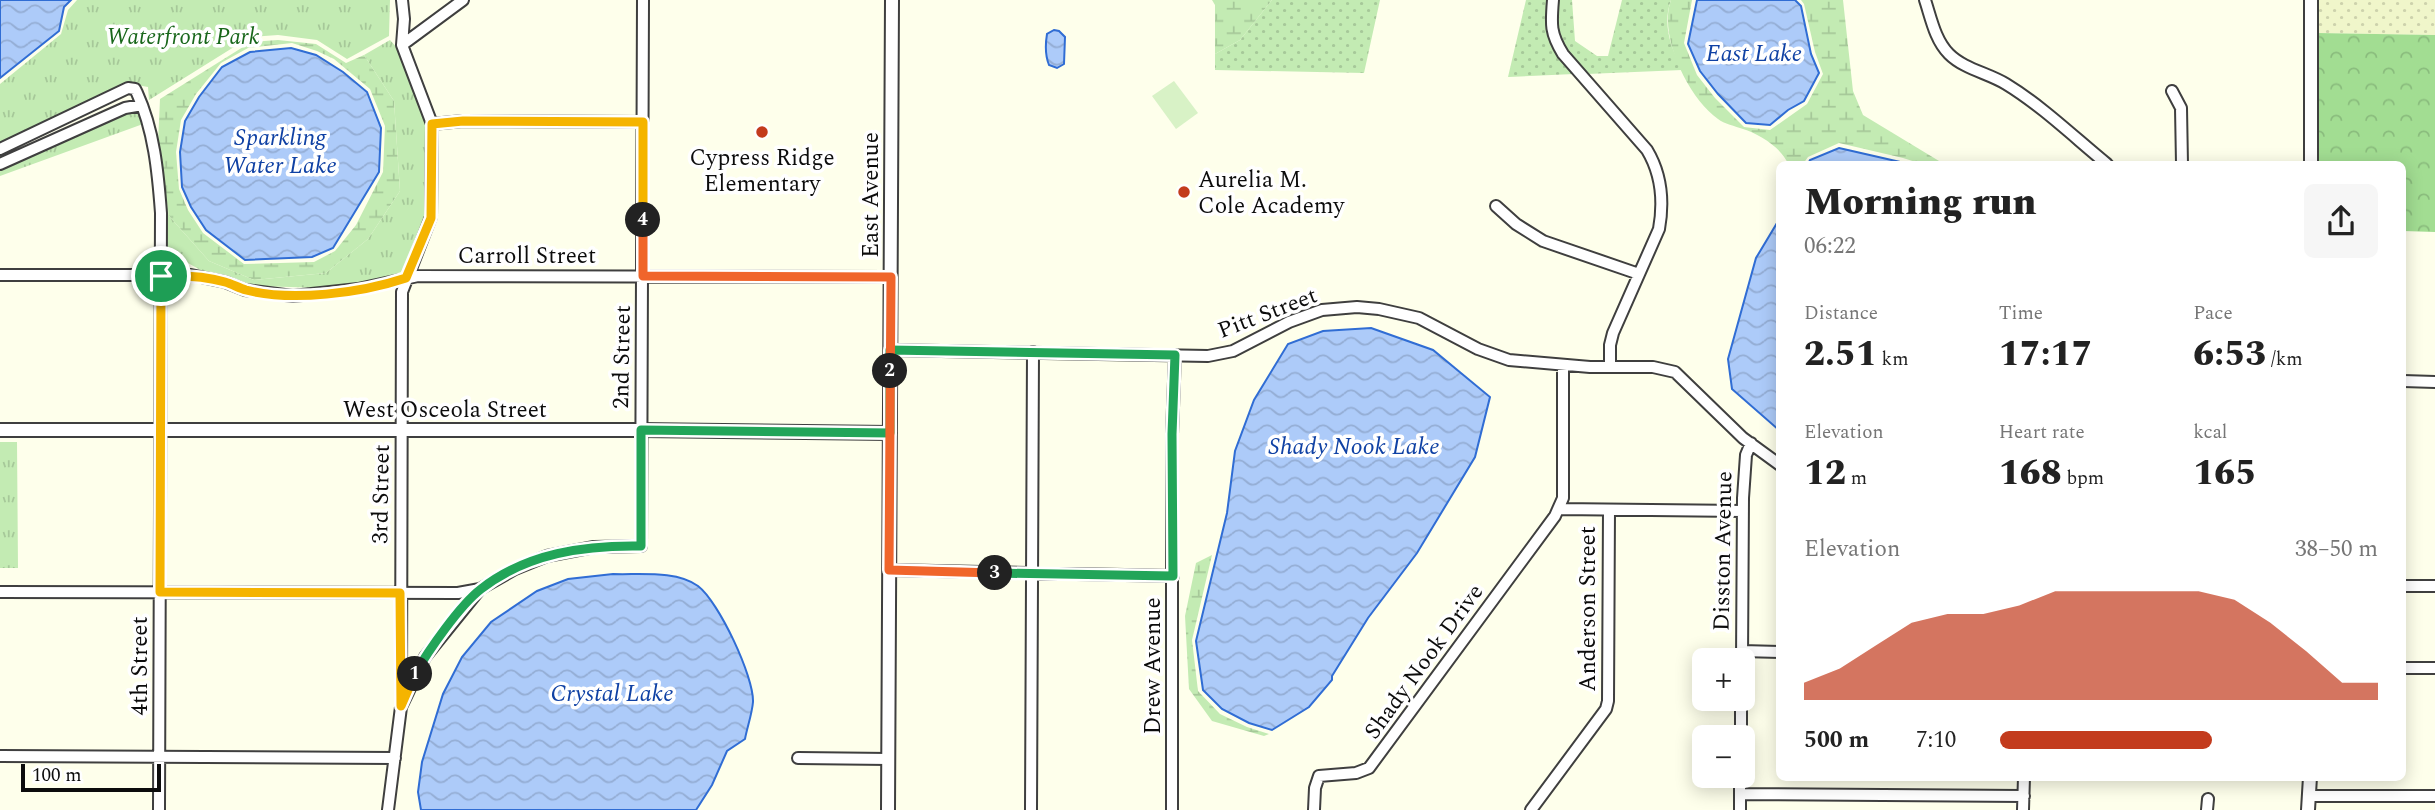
<!DOCTYPE html>
<html lang="en">
<head>
<meta charset="utf-8">
<style>
	body { margin:0; font-family:Spectral,serif; background:#f6f6f6; color:#222; height:100vh; display:flex; flex-direction:column; font-size:26px; white-space:nowrap }
	* { box-sizing:border-box; margin:0 }
	p { font-size:23px; color:#767676 }
	.icon { flex:none; width:38px; height:38px; fill:none; stroke:currentColor; stroke-width:2; stroke-linecap:round; stroke-linejoin:round }
	.map { position:relative; flex:1; overflow:hidden }
	.side { position:absolute; left:1776px; top:161px; width:630px; height:620px; display:flex; flex-direction:column; background:#fff; border-radius:10px; box-shadow:0 4px 18px #0003 }
	.side>* { flex:none }
	.buttons { position:absolute; left:1692px; top:648px; display:grid; gap:14px }
	.buttons a { display:grid; place-items:center; width:63px; height:63px; border-radius:10px; background:#fff; box-shadow:0 4px 18px #0003; font-size:35px }
	.scale { position:absolute; left:21px; bottom:18px; width:140px; box-sizing:border-box; padding-left:7px; border:4px solid #0c0c0c; border-top:0; font-size:19px; line-height:24px; white-space:nowrap; color:#0c0c0c; -webkit-text-stroke:5px #fff; paint-order:stroke }
	.pin { position:absolute; display:grid; place-items:center; width:60px; height:60px; color:#fff; margin:-30px; border:4px solid #fff; border-radius:50%; box-shadow:0 2px 7px #0007 }
	.km { position:absolute; width:35px; height:35px; margin:-18px; border-radius:50%; background:#222; color:#fff; font-size:19px; line-height:35px; text-align:center }
	.round { display:grid; place-items:center; flex:none; width:74px; height:74px; border-radius:10px; background:#f6f6f6 }
	.summary { display:flex; align-items:center; justify-content:space-between; height:119px; padding:0 28px }
	h1 { font-size:38px; font-weight:800; line-height:52px }
	.metrics { display:grid; grid-template-columns:repeat(3,1fr); gap:10px; height:119px; padding:7px 28px }
	.metrics div { display:grid; align-content:center }
	.metrics b { font-size:35px; font-weight:800 }
	.metrics small { font-size:19px; font-weight:400 }
	.metrics p { font-size:19px }
	.chart { height:196px; padding:14px 28px }
	.chart p { display:flex; justify-content:space-between }
	.chart svg { width:100%; height:126px; margin-top:7px; fill:#c33b1d; opacity:.7 }
	ul { padding:0 28px; list-style:none; font-size:23px }
	li { display:grid; grid-template-columns:112px 84px 1fr; align-items:center; height:52px }
	li i { height:18px; border-radius:9px; background:#c33b1d }
	.map>svg:first-child { display:block }
</style>
</head>
<body>
<div class="map">
<svg width="2435" height="810" viewBox="0 0 2435 810">
	<defs>
		<pattern id="farmland-dots" width="8" height="8" patternUnits="userSpaceOnUse" patternTransform="scale(1.75)"><rect width="8" height="8" fill="#f0f6ca"/><path d="M2 2h.1M6 6h.1" fill="none" stroke="#cdd2ac" stroke-width="1.8" stroke-linecap="round"/></pattern>
		<pattern id="grass-dots" width="8" height="8" patternUnits="userSpaceOnUse" patternTransform="scale(1.75)"><rect width="8" height="8" fill="#c3ebb3"/><path d="M2 2h.1M6 6h.1" fill="none" stroke="#a6c899" stroke-width="1.8" stroke-linecap="round"/></pattern>
		<pattern id="forest-crowns" width="20" height="18" patternUnits="userSpaceOnUse" patternTransform="scale(1.75)"><rect width="20" height="18" fill="#a2dd92"/><path d="M2 6a3 3 0 1 1 6 0M12 15a3 3 0 1 1 6 0" fill="none" stroke="#8abc7d"/></pattern>
		<pattern id="wetland-marsh" width="20" height="14" patternUnits="userSpaceOnUse" patternTransform="scale(1.75)"><rect width="20" height="14" fill="#c3ebb3"/><path d="M1 5h8M5 5V1M11 12h8M15 12V8" fill="none" stroke="#a6c899"/></pattern>
		<pattern id="park-tufts" width="24" height="20" patternUnits="userSpaceOnUse" patternTransform="scale(1.75)"><rect width="24" height="20" fill="#c3ebb3"/><path d="M3 7l-1-3M5 7V3M7 7l1-3M15 17l-1-3M17 17v-4M19 17l1-3" fill="none" stroke="#a6c899"/></pattern>
		<pattern id="water-waves" width="16" height="10" patternUnits="userSpaceOnUse" patternTransform="scale(1.75)"><rect width="16" height="10" fill="#adcbf9"/><path d="M0 5q4-4 8 0t8 0" fill="none" stroke="#94add4"/></pattern>
	</defs>
	<rect width="100%" height="100%" fill="#feffeb"/>
	<path fill="url(#farmland-dots)" d="M2317,0h118v35l-118,-2z"/>
	<path fill="url(#grass-dots)" d="M1272,0h108l-16,73 -149,-3v-16l25,-14z
		M1526,0h22c-3,36 2,47 26,74l-66,3z
		M1558,0h14l3,41 22,15h11l14,-56h49c-9,25 0,47 11,70l-95,4 -21,-24 -10,-20z"/>
	<path fill="url(#forest-crowns)" d="M2317,33l118,2v197l-32,-1v-67h-85z"/>
	<path fill="url(#wetland-marsh)" fill-rule="evenodd" d="M1212,0h60l-32,40 -25,14v-49z
		M1671,0h21l-8,43 13,32 18,23 29,29 26,3 37,-26 16,-30 -8,-22 -11,-48 -3,-4h42l10,91 10,24 81,49h-22l-19,-6 -64,-15 -31,14 -5,7h-15c-6,-16 -29,-30 -45,-35 -8,-3 -19,-5 -25,-10 -30,-21 -60,-84 -47,-119z
		M278,40l38,4 30,19 18,-8 30,46 6,90 -32,48 -42,34 -72,7 -45,-19 -40,-45 -11,-73 2,-44 91,-57zM292,43l25,8 17,8 36,30 15,37 -2,46 -27,53 -21,26 -21,11 -70,2 -41,-31 -15,-23 -9,-21 -3,-37 5,-32 15,-26 25,-31 27,-15z
		M1212,555l-20,85 6,51 22,23 27,13 22,7 -5,2 -52,-15 -23,-32 -4,-73 11,-53z"/>
	<path fill="url(#park-tufts)" d="M77,0h313l-1,36 -42,23 -30,-19 -39,-5 -28,2 -101,63 -1,-13 -22,-4 -12,8 -114,52v-59l61,-50 7,-24z
		M390,40l8,9 29,75 -1,92 -23,57 -46,10 -35,5 -66,-2 -50,-13 -40,-22 -1,-61 4,26 40,45 45,19 72,-7 42,-34 32,-48 -6,-90 -30,-46z
		M126,113h11l6,11 -143,52v-5z
		M0,442h17l1,126h-18z"/>
	<path fill="#d8f2c6" d="M1174,81l24,32 -22,16 -24,-33z"/>
	<path fill="url(#water-waves)" stroke="#306dd4" stroke-width="2" d="M0,0h71l-7,7 -5,24 -59,47z
		M1697,0h98l6,6 10,48 8,19 -15,28 -16,9 -18,15 -24,-2 -28,-29 -18,-23 -12,-27z
		M1054,30l5,1 6,6 -1,27 -7,4 -8,-3c-4,-10 -4,-19 -2,-31z
		M291,48l25,7 27,17 24,20 14,36 -2,44 -46,76 -21,9 -67,3 -39,-30 -15,-23 -9,-20 -2,-35 5,-31 14,-24 23,-30 28,-15z
		M1839,148l70,16h-101l2,-4z
		M1780,218v213l-48,-42 -4,-30 28,-101z
		M1371,328l62,22 57,47 -15,60 -58,96 -49,65 -36,58v4l-23,27 -37,23 -23,-7 -27,-14 -19,-19 -7,-49 31,-128 8,-62 19,-51 34,-56 35,-13z
		M613,574c26,1 63,-4 85,12 21,16 56,91 55,116 -1,12 -6,26 -8,37l-18,12 -15,34 -16,25h-275l-3,-18 4,-30 21,-68 19,-37 29,-35 46,-31 31,-12z"/>
	<g fill="none" stroke-linecap="round" stroke-linejoin="round">
		<defs>
			<path id="minor" d="M1553,0c-2,24 -3,33 10,54l84,96c15,25 17,51 12,79l-46,104 -3,12v22
				M1925,0c6,18 10,40 24,54 15,15 39,19 57,30 36,22 68,53 101,80
				M402,45l61,-45
				M2172,91l9,17 1,56
				M432,124l31,-3 180,1
				M0,149l128,-61 7,1 2,4c17,37 21,79 24,120l-2,597
				M0,164l125,-56 17,-3
				M1496,206l20,18 27,17 96,33
				M0,275h191l34,7 20,8 48,6 65,-7 60,-13 473,1
				M890,350l318,6 25,-5 56,-29 33,-12 35,-3 22,2 40,9 59,31 31,11 81,7h63l22,5 68,66 37,27
				M2403,381l32,1
				M1559,509l184,2
				M889,570l284,6
				M2403,586h32
				M0,592l458,1 22,-4
				M1742,651l38,1
				M1742,660l1,-162 3,-43 5,-12
				M2403,668h32
				M401,700l1,-408 29,-75 1,-93 -30,-79 2,-26 -2,-19
				M1741,737v-39
				M0,756l395,2
				M798,758l91,1
				M1740,794l284,2
				M2309,796h126
				M388,810l13,-103 24,-50 55,-68 35,-20 32,-13 47,-9 47,-1 2,-546
				M1031,810l2,-458
				M1172,810v-376l3,-79
				M1314,810l1,-22 4,-12 37,-3 13,-5 186,-252 8,-18v-133
				M1531,810l75,-101 2,-8 1,-191
				M1740,810v-35
				M2023,810l1,-33
				M2207,810l1,-11"/>
			<path id="tertiary" d="M2311,164v-164
				M0,430h641l249,3
				M888,810l4,-810
				M2308,810l2,-33"/>
		</defs>
		<use href="#minor" stroke="#3f3f3f" stroke-width="14"/>
		<use href="#tertiary" stroke="#3f3f3f" stroke-width="16"/>
		<use href="#minor" stroke="#fff" stroke-width="10"/>
		<use href="#tertiary" stroke="#fff" stroke-width="12"/>
	</g>
	<g fill="none" stroke-linecap="round" stroke-linejoin="round">
		<defs>
			<path id="split-1" d="M161,276l-1,316 240,1 1,113 14,-32"/>
			<path id="split-2" d="M415,674c13,-23 45,-69 66,-85 46,-36 104,-44 160,-43v-116l249,3v-62"/>
			<path id="split-3" d="M890,371v-21l285,5 -3,79 1,142 -178,-3"/>
			<path id="split-4" d="M643,220v56l248,1 -2,293 106,3"/>
			<path id="split-5" d="M161,276c22,-1 43,0 64,6 7,2 14,6 21,8 46,12 115,3 160,-12l25,-60 1,-94 31,-3 180,1v98"/>
		</defs>
		<use href="#split-1" stroke="#fff" stroke-width="14"/>
		<use href="#split-2" stroke="#fff" stroke-width="14"/>
		<use href="#split-3" stroke="#fff" stroke-width="14"/>
		<use href="#split-4" stroke="#fff" stroke-width="14"/>
		<use href="#split-5" stroke="#fff" stroke-width="14"/>
		<use href="#split-1" stroke="#f5b400" stroke-width="9"/>
		<use href="#split-2" stroke="#22a559" stroke-width="9"/>
		<use href="#split-3" stroke="#22a559" stroke-width="9"/>
		<use href="#split-4" stroke="#f0652b" stroke-width="9"/>
		<use href="#split-5" stroke="#f5b400" stroke-width="9"/>
	</g>
	<g fill="#c33b1d" stroke="#fff" stroke-width="2.5">
		<circle cx="762" cy="132" r="7"/>
		<circle cx="1184" cy="192" r="7"/>
	</g>
	<g text-anchor="middle" stroke-width="7" stroke-linejoin="round" paint-order="stroke">
		<g font-size="23" font-style="italic" fill="#19671b" stroke="#fff">
			<text x="183" y="44">Waterfront Park</text>
		</g>
		<g font-size="23" fill="#0c0c0c" stroke="#fff">
			<text x="762" y="165">Cypress Ridge<tspan x="762" dy="26">Elementary</tspan></text>
			<text x="1198" y="187" text-anchor="start">Aurelia M.<tspan x="1198" dy="26">Cole Academy</tspan></text>
		</g>
		<g font-size="23" fill="#0c0c0c" stroke="#fff">
			<text transform="translate(870 195) rotate(-90)" y="8">East Avenue</text>
			<text x="527" y="263">Carroll Street</text>
			<text transform="translate(1267 312) rotate(-21)" y="8">Pitt Street</text>
			<text transform="translate(621 357) rotate(-89)" y="8">2nd Street</text>
			<text x="445" y="417">West Osceola Street</text>
			<text transform="translate(380 494) rotate(-89)" y="8">3rd Street</text>
			<text transform="translate(1722 551) rotate(-89)" y="8">Disston Avenue</text>
			<text transform="translate(1587 609) rotate(-90)" y="8">Anderson Street</text>
			<text transform="translate(1423 661) rotate(-54)" y="8">Shady Nook Drive</text>
			<text transform="translate(139 666) rotate(-90)" y="8">4th Street</text>
			<text transform="translate(1152 666) rotate(-90)" y="8">Drew Avenue</text>
		</g>
		<g font-size="24" font-style="italic" fill="#0f41a4" stroke="#fff">
			<text x="1754" y="61">East Lake</text>
			<text x="280" y="145">Sparkling<tspan x="280" dy="28">Water Lake</tspan></text>
			<text x="1354" y="454">Shady Nook Lake</text>
			<text x="612" y="701">Crystal Lake</text>
		</g>
	</g>
</svg>
<div class="buttons">
<a>+</a>
<a>−</a>
</div>
<div class="scale">100 m</div>
<div class="pin" style="left:161px;top:276px;background:#1e9e55"><svg class="icon" aria-label="arrive" viewBox="0 0 24 24"><path d="M6 21V4h12l-3 4 3 4H6"/></svg></div>
<b class="km" style="left:415px;top:674px">1</b>
<b class="km" style="left:890px;top:371px">2</b>
<b class="km" style="left:995px;top:573px">3</b>
<b class="km" style="left:643px;top:220px">4</b>
<section class="side">
<div class="summary"><div><h1>Morning run</h1><p>06:22</p></div><a class="round"><svg class="icon" aria-label="share" viewBox="0 0 24 24"><path d="M12 15V3M7 8l5-5 5 5M5 13v7h14v-7"/></svg></a></div>
<div class="metrics">
<div><p>Distance</p><b>2.51<small> km</small></b></div>
<div><p>Time</p><b>17:17</b></div>
<div><p>Pace</p><b>6:53<small> /km</small></b></div>
</div>
<div class="metrics">
<div><p>Elevation</p><b>12<small> m</small></b></div>
<div><p>Heart rate</p><b>168<small> bpm</small></b></div>
<div><p>kcal</p><b>165</b></div>
</div>
<div class="chart"><p><span>Elevation</span>38–50 m</p>
<svg viewBox="0 0 160 44" preserveAspectRatio="none"><path d="M0 44V38L10 33L20 25L30 17L40 14L50 14L60 11L70 6L80 6L90 6L100 6L110 6L120 9L130 17L140 27L150 38L160 38V44z"/></svg>
</div>
<ul>
<li><b>500 m</b>7:10<i style="width:56%"></i></li>
</ul>
</section>
</div>
</body>
</html>
